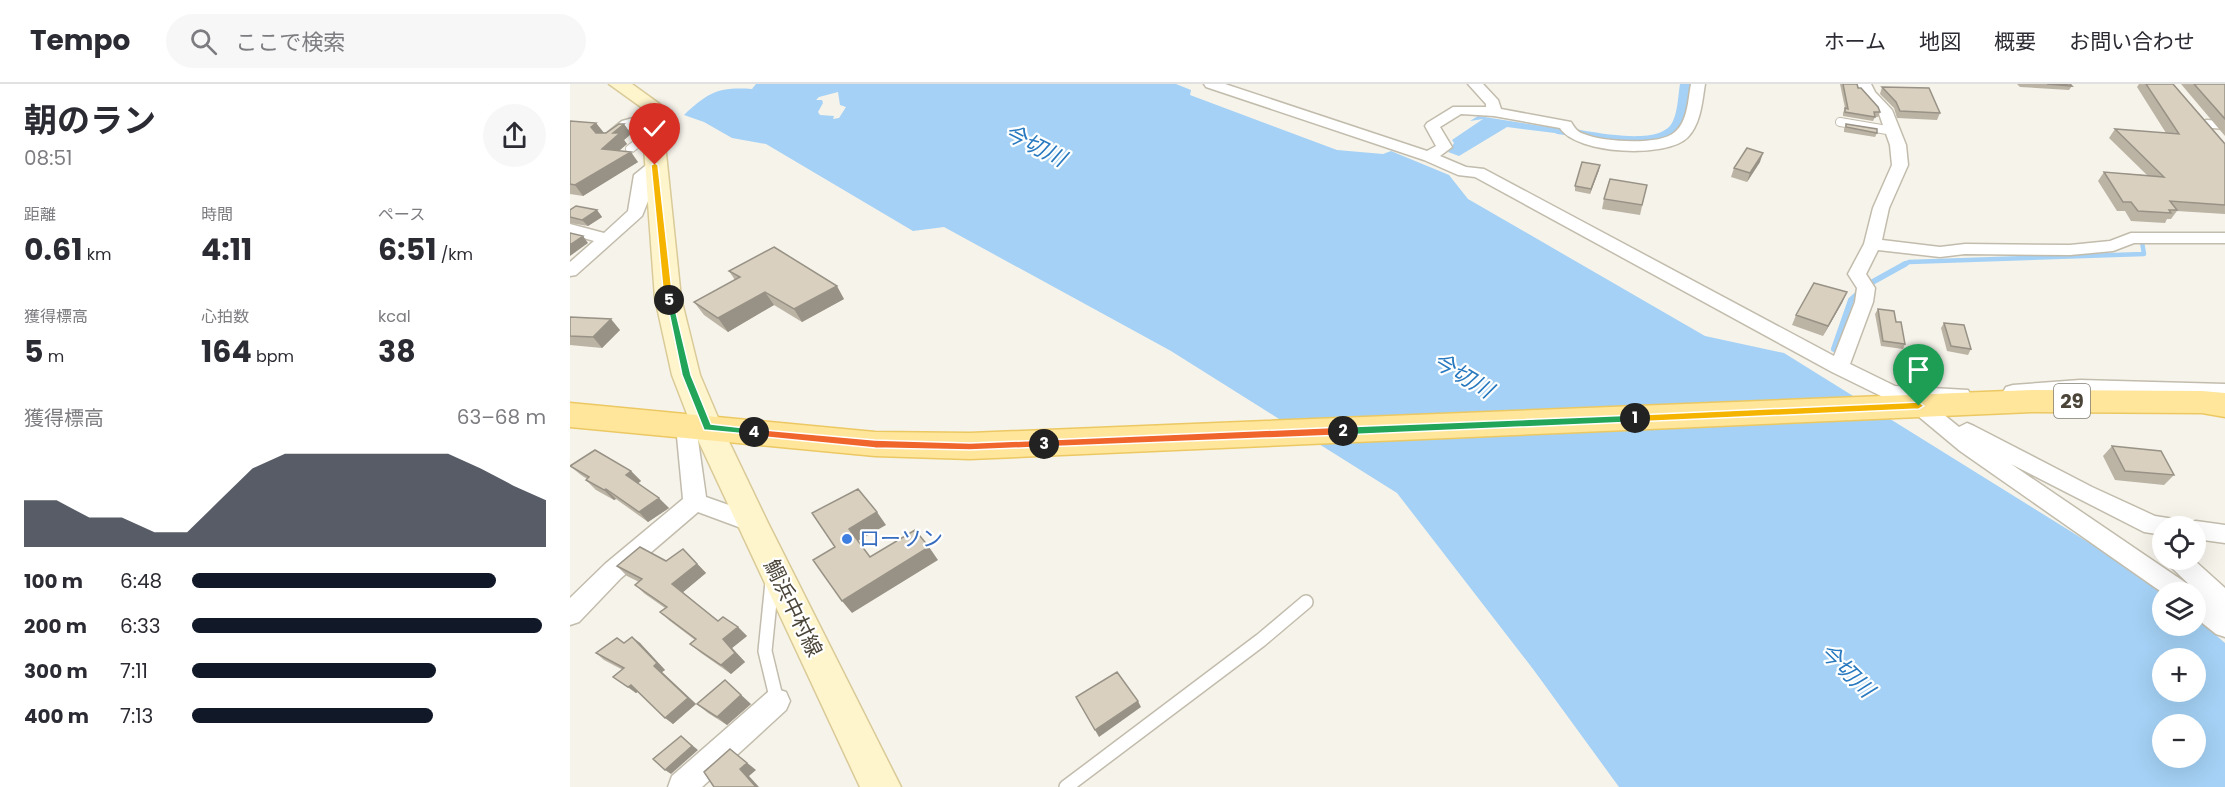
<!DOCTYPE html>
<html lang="ja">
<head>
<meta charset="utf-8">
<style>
	body { margin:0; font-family:Poppins,"Noto Sans JP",sans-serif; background:#f7f7f7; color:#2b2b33; height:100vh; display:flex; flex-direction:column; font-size:22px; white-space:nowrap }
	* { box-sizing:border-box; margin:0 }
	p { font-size:20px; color:#7c7c81 }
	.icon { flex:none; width:33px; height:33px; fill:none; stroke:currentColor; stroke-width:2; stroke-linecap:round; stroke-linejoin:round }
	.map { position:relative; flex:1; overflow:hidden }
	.drawer { display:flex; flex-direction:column; background:#fff; width:570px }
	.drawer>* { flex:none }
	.controls { position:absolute; left:1582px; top:432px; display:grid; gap:12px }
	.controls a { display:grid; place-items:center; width:54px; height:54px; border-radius:50%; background:#fff; box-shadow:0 6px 24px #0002; font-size:30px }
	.pin { position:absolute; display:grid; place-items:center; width:51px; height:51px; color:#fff; margin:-62px -26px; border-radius:50% 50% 50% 0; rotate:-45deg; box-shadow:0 0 6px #0007 }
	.pin .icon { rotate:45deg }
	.km { position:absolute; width:30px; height:30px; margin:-15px; border-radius:50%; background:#222; color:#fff; font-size:16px; line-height:30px; text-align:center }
	.round { display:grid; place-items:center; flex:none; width:63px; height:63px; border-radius:32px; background:#f7f7f7 }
	.overview { display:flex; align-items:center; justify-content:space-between; height:102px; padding:0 24px }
	h1 { font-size:33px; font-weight:700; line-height:45px }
	.stats { display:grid; grid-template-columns:repeat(3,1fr); gap:9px; height:102px; padding:6px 24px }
	.stats div { display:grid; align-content:center }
	.stats b { font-size:30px; font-weight:700 }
	.stats small { font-size:16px; font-weight:400 }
	.stats p { font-size:16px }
	.chart { height:168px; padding:12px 24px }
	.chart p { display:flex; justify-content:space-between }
	.chart svg { width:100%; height:108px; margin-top:6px; fill:#111827; opacity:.7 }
	ul { padding:0 24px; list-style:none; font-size:20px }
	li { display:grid; grid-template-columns:96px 72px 1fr; align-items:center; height:45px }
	li i { height:15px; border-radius:8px; background:#111827 }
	header { display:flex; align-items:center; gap:36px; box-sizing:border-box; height:84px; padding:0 30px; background:#fff; border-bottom:2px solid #e1e1e2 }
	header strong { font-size:28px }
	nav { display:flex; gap:33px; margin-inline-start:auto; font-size:21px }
	.search { width:420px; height:54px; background:#f7f7f7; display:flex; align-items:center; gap:15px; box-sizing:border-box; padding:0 21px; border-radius:33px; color:#7c7c81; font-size:22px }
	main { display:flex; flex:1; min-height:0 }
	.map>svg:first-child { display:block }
</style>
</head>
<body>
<header>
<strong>Tempo</strong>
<div class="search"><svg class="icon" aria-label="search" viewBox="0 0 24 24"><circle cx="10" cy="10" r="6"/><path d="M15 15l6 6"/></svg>ここで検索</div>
<nav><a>ホーム</a><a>地図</a><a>概要</a><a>お問い合わせ</a></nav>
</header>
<main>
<section class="drawer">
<div class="overview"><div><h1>朝のラン</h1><p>08:51</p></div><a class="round"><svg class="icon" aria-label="share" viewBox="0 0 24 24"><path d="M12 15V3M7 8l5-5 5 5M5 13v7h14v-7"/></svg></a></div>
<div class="stats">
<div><p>距離</p><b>0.61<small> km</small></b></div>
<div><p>時間</p><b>4:11</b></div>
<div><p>ペース</p><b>6:51<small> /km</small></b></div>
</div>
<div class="stats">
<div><p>獲得標高</p><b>5<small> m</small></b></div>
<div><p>心拍数</p><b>164<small> bpm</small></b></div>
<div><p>kcal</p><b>38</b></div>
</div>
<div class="chart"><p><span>獲得標高</span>63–68 m</p>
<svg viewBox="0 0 160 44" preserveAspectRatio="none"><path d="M0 44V25L10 25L20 32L30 32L40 38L50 38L60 25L70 12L80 6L90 6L100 6L110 6L120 6L130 6L140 12L150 19L160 25V44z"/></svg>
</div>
<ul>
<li><b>100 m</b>6:48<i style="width:86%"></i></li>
<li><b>200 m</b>6:33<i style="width:99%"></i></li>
<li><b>300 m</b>7:11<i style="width:69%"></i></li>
<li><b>400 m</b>7:13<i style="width:68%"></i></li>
</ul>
</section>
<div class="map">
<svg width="1655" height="703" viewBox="0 0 1655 703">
	<rect width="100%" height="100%" fill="#f6f3eb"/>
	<path fill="#a4d1f5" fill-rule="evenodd" d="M186,0h420l15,6 -1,5 147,55 46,4 8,-3 58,24 19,24 237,137 79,17 373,232 6,7v34h33v-8l29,25v144h-606l-86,-118 -136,-176 -226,-142 -227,-124 -31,4 -147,-87 -34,-6 -28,-16 -20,-7c25,-23 34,-28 68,-26zM268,8l2,13 6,2 -7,11 -6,1 1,-3 -14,-1 -2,-3 5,-9 -1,-3h-6l3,-3zM1593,574h33v34h-33zM1593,640h33v34h-33z
		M908,32l83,13 2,5 -56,-7 -48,29 -11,-4 6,-9 -2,-3 31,-21 -13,2z"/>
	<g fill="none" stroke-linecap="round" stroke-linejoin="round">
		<path stroke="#a4d1f5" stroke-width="4.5" d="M1332,182l7,-4 235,-8 -2,-12"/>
		<path stroke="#a4d1f5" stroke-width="6" d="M1264,265l17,-49 18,-16 36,-20"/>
		<path fill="#a4d1f5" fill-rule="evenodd" d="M1110,0h14l-7,39 -13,16 -30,7 -87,-12 -7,-4 7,-4c25,3 104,24 116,-5 5,-11 5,-25 7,-37z"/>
		<defs>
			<path id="lane-far1" d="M1270,38l53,9
				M60,65l22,-17"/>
			<path id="lane" d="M202,498l-7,69 12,50
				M496,703l195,-147 45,-38"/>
			<path id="street" d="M634,0h21l202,67 9,-5 -11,-20 2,-3 26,-16h33v-3l-18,-20h15l15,16 3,9 70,13c4,6 6,10 13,12 19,8 76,12 91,-2 13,-11 13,-33 16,-48h14c-3,18 -4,39 -17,53 -21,22 -112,17 -128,-9l-66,-12 -33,-2 -21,13 12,20 -12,9 26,11 18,2 350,187 21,-54 2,-14 -9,-14 16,-30 9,-36 19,-43 -2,-20 -12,-34 -14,-14 -7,-13h14l4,8 17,18 14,35 2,20 -19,43 -7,32 58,7 25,-3 105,1 40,-4 21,-8h94v10h-91l-21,8 -43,4 -105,-1 -25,3 -62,-7 -12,24 9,14 -2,14 -23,62 45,22 73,4 3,5 -3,5 -7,2 -34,-1 32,26 8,-4 7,3 118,61 63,29 19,3 3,7h-14v9l-19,-3 -133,-68 178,121 3,7 -29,1 -203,-142 -48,-40 -3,-5 3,-5 -27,-3 -53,-26 -357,-195 -17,-2 -34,-15 -218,-73z
				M81,29l5,1 2,3 -2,3 -24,7 -19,14h-10l-2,-3 21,-17z
				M1636,36l19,1v8l-24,-2 -2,-3z
				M85,76l8,5 -15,14v22l-6,15 -66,59 -6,1v-14l24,-21 -24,-7v-10l34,9 24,-22 6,-36 16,-13z
				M1510,296l145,4v14l-145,-4 -67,5 -7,-2 -3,-5 3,-5 7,-2z
				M116,334l7,3 3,5 10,71 54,19 3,7 -3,7 -8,2 -54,-20 -77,66 -42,44 -9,3v-27l35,-34 78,-65 -7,-73 3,-5z
				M1626,437l29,4v18l-29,-4v-13h-10l2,-3z
				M1597,476h27l31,28v49l-9,-3 -20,-16v-25l3,1 -28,-27z
				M207,605l9,3 4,9 -4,9 -84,77h-34l4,-11 96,-84z"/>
			<path id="secondary" d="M39,0h23l29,21 20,193 19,77 22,52 46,96 133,264h-41l-168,-360 -20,-52 -17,-77 -14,-191z"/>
			<path id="primary" d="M1462,306l170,1 23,2v24l-23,-4 -170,-1 -1062,47 -95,-3 -305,-29v-24l305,29 95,1z"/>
		</defs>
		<use href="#lane-far1" stroke="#c2bcac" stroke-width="10"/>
		<use href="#lane" stroke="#c2bcac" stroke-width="16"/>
		<use href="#street" stroke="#c2bcac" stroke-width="3"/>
		<use href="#secondary" stroke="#d9ca98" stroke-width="3"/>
		<use href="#primary" stroke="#ecc863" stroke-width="3"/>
		<use href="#lane-far1" stroke="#fff" stroke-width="8"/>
		<use href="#lane" stroke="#fff" stroke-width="13"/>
		<use href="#street" fill="#fff" fill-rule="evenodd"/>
		<use href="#secondary" fill="#fff5cc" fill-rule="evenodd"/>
		<use href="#primary" fill="#ffe69b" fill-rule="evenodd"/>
	</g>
	<path fill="#bbb3a4" d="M1270,0h17l1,4 22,24 -2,5h-3l-2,4 -30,-5v-3l2,-5z
		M1447,0h53l2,2 -3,4 -49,-3z
		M1569,0h34l52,60v70l-48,-3 -6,8h-4l-2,4 -34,-2 -6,-10h-8l-19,-30 6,-9 43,3 -38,-37 6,-9 51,4 -29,-46z
		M1611,0h44v52z
		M1312,3l58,26 -3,7 -40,-2 -3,-10 -14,-14z
		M0,37l26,2 8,10h2l18,-9 7,10 -7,6 3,4 -8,7 19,11 -55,34 -13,-2z
		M1276,40l31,9 -2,4 -31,-5v-3z
		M1190,78l-13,20 -16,-5 3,-9z
		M1029,86l-9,24 -15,-3v-5z
		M1077,101l-7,30 -38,-6 2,-10z
		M0,126h27l5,7 -14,9 -18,-3z
		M159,187l115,28 -42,23 -28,-17 -46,27 -24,-17 -10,-13 41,-22z
		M1277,208l-5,11 -19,33 -31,-11 4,-10z
		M1308,225l18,13 9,22 -2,5 -22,-3 -6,-32z
		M0,233l50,13 -18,18 -32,-3z
		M1374,239l27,26 -3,6 -21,-4 -6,-23z
		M1542,362l62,29 -10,10 -49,-5 -12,-24z
		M0,382l61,5 10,10 -3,2 31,25 -21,14 -32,-23 -2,1 -18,-10 -10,-10 1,-1 -6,-4z
		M113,465l23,24 -23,19 35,29 20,6 9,9 -15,12 13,14 -14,12 -30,-21 -11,-9 5,-4 -25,-19 -10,-9 5,-4 -20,-14 -10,-9 4,-3 -12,-6 -10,-10 49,-5z
		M62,553l8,6 25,27 -3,2 34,32 -23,20 -35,-32 -2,1 -23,-16 10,-7 -19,-10 -8,-7 28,-10z
		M127,620h54l-24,21 -19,-12z"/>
	<path fill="#989286" d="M26,39l8,10 -5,5 -8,-11z
		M54,40l7,10 -7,6 3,4 -18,15 -7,-10 11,-16z
		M61,68l7,10 -55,34 -8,-11z
		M1193,69l-3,9 -13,20 3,-9z
		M1030,81l-1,5 -9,24 1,-5z
		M27,126l5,7 -14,9 -6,-6z
		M13,152l5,7 -18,13v-11z
		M267,202l7,13 -42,23 -8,-13z
		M195,208l9,13 -46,27 -10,-14z
		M1277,208l-5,11 -19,33 5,-10z
		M41,235l9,11 -18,18 -9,-11z
		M61,387l10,10 -5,4 -10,-10z
		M36,405l10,10 -2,1 -10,-10z
		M89,414l10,10 -21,14 -9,-10z
		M307,428l9,13 -28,16 -9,-12z
		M359,463l9,13 -86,53 -10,-12z
		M113,465l23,24 -24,20 -10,-9z
		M168,543l9,9 -15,12 13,14 -14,12 -10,-9 2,-26z
		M62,553l8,6 25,27 -3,2 34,32 -23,20 -8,-6 -11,-52z
		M155,596l26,24 -24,21 -10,-8z
		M61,601l8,6 -3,2 -8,-6z
		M568,617l3,6 -42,30 -4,-7z
		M111,652l17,14 -27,24 -6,-4z
		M160,665l26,21 -7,6 10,11h-3l-16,-18z"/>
	<path fill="#d9d0bf" stroke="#989286" stroke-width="1.5" d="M1273,0h14l1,4h3l17,19 2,5h-6l1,5 -30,-5v-4l3,1z
		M1477,0h23l2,2z
		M1576,0h27l52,60v61l-55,-4 7,9h-8l2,3 -33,-2 -7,-9h-8l-19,-30 60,5 -49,-48 64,5z
		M1624,0h31v35z
		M1312,3l47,1 11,25 -40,-2 -4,-9z
		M0,37l26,2 -5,4 5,6h10l13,-9h5l-11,9h7l-18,16 29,3 -56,33 -5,-1z
		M1276,40l31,5v4l-31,-6z
		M1177,64l16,5 -13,20 -16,-5z
		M1012,78l18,3 -9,24 -16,-3z
		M1040,95l37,6 -5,20 -38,-6z
		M6,122l21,4 -15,10 -12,-3v-7z
		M0,149l13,3 -13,9z
		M204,163l63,39 -43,23 -29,-17 -47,26 -24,-16 46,-25 -11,-6z
		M1244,199l33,9 -19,34 -32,-11z
		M1308,225l16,2 2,11h5l4,22 -22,-3z
		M0,233l41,2 -18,18 -23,-1z
		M1374,239l20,2 7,24 -20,-3z
		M1542,362l49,5 13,24 -49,-4z
		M25,366l36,21 -5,4 33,23 -20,14 -33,-23 -2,1 -18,-10 3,-3 -19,-11z
		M288,405l19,23 -28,17 21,28 45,-27 14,17 -87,54 -29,-41 22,-13 -23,-34z
		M70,463l26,14 17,-12 14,15 -25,20 46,37 5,-4 15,10 -15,12 12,14 -14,12 -31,-21 6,-5 -36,-27 7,-5 -32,-22 7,-6 -25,-13z
		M62,553l25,26 -3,3 34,32 -23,20 -34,-33 -3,2 -15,-10 11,-9 -28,-15 21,-15 7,5z
		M547,588l21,29 -43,29 -19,-33z
		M155,596l16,15 -24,22 -20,-13z
		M111,652l11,10 -27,24 -12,-11z
		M160,665l17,14 -7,6 16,18h-42l-10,-15z"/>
	<path fill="#f5b400" stroke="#fff" stroke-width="1.5" d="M1349,318l5,4 -5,3 -284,13 -5,-4 5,-3z"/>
	<path fill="#22a559" stroke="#fff" stroke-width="1.5" d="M1065,331l5,3 -5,4 -292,13 -4,-4 4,-4z"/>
	<path fill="#f0652b" stroke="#fff" stroke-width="1.5" d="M773,343l5,4 -5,4 -299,12 -5,-3 5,-4z"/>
	<path fill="#f0652b" stroke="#fff" stroke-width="1.5" d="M184,345l121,11 95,3 74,-3 5,4 -5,3 -74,3 -95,-2 -121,-12 -5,-4z"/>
	<path fill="#22a559" stroke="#fff" stroke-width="1.5" d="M96,214l7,2 18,75 20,49 43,5 3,1v5l-53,-5 -22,-55z"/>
	<path fill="#f5b400" stroke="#fff" stroke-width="1.5" d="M85,79l3,2 15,135 -4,3 -5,-3 -13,-135z"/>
	<circle fill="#3f7fe0" stroke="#fff" stroke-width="2" cx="277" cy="455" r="6"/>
	<g text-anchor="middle" stroke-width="4.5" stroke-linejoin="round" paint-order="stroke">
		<rect fill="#fff" stroke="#817c74" stroke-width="1.5" x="1484" y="300" width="36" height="34" rx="4.5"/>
		<g font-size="20" font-weight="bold" fill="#4b4438">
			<text x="1502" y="324">29</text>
		</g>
		<g font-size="21" fill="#366cbe" stroke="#fff" text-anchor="start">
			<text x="289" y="462">ローソン</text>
		</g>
		<g font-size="21" fill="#4b4438" stroke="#fff">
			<text transform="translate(223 524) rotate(64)" y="7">鯛浜中村線</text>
		</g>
		<g font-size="22" font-style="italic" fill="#2879bf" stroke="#fff">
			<text transform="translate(465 61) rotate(27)" y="8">今切川</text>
			<text transform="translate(893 291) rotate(31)" y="8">今切川</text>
			<text transform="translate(1277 586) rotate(44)" y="8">今切川</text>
		</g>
	</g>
</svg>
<div class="controls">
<a><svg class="icon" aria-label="locate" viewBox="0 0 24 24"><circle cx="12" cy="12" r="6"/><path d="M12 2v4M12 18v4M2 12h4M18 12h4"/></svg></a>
<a><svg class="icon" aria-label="layers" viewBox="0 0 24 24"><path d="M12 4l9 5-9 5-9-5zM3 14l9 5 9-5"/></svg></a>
<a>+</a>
<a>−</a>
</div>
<div class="pin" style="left:1349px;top:322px;background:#1e9e55"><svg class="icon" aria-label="arrive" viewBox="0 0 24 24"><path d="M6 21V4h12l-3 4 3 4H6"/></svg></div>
<div class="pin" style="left:85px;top:81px;background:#d93025"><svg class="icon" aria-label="check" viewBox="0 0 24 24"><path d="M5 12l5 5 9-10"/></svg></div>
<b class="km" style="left:1065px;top:334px">1</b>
<b class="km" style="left:773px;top:347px">2</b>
<b class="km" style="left:474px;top:360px">3</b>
<b class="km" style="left:184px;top:348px">4</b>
<b class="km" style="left:99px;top:216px">5</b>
</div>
</main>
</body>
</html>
